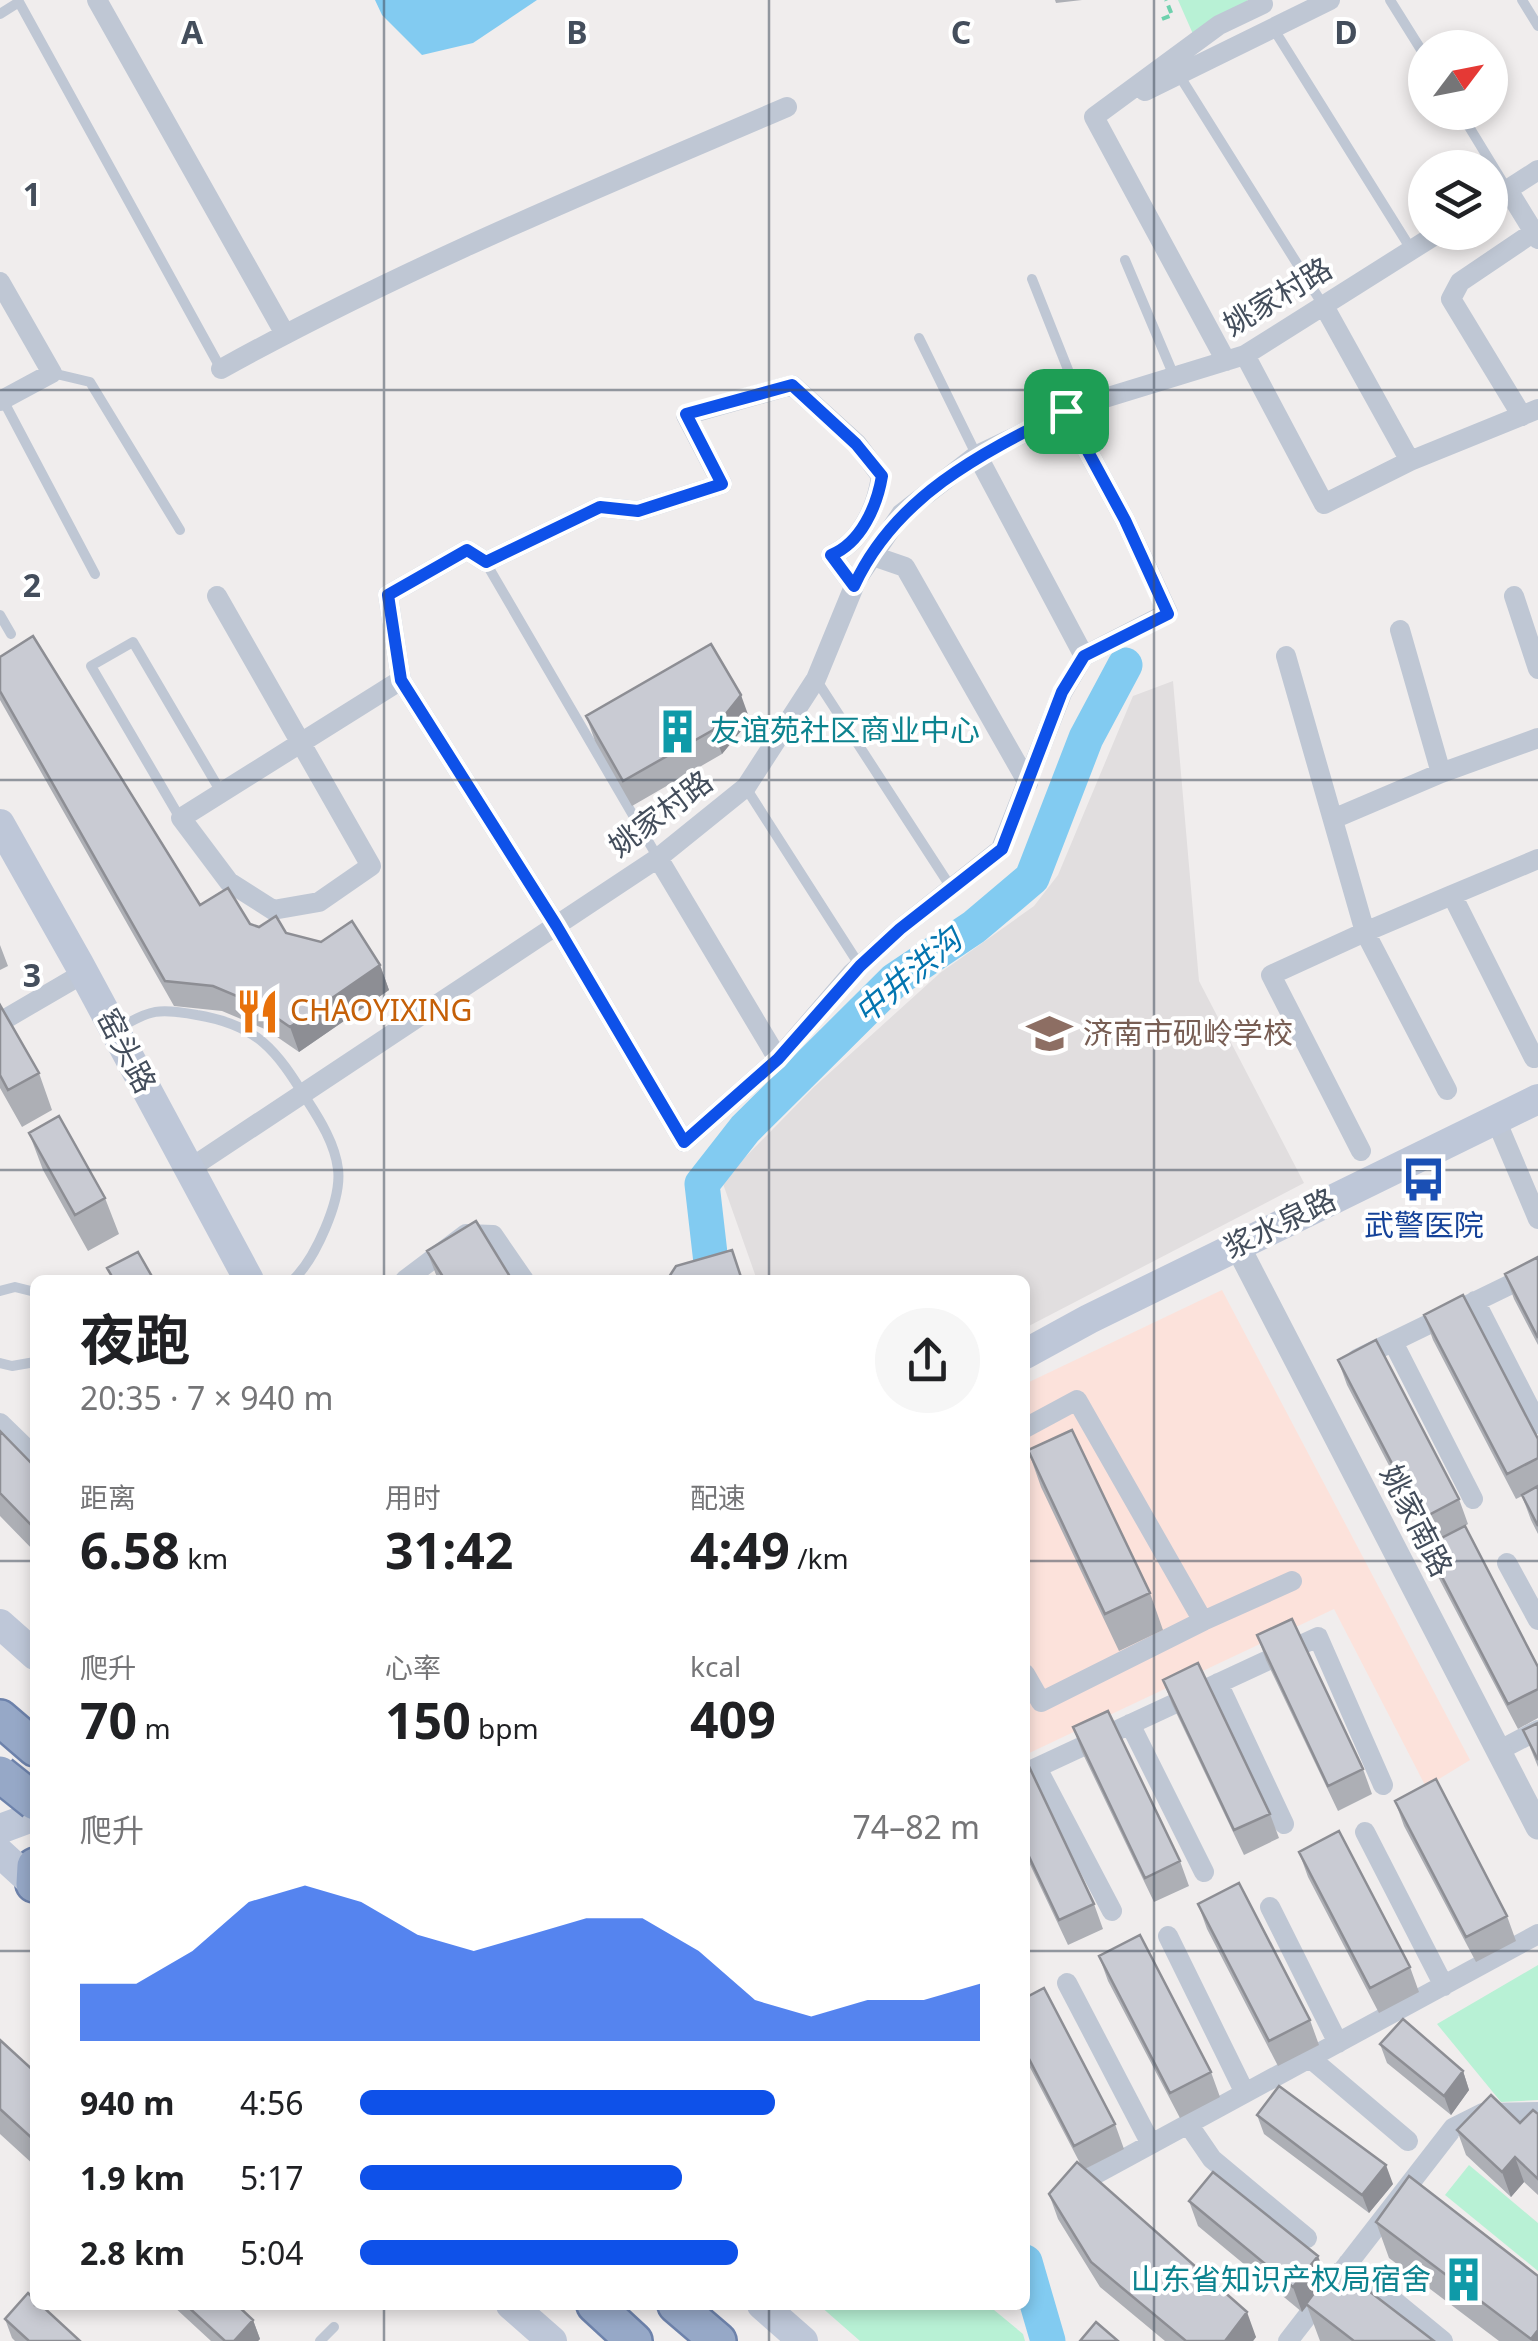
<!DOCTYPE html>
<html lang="zh">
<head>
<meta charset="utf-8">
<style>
	body { margin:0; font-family:"Noto Sans","Noto Sans SC",sans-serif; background:#f6f6f6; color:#202124; height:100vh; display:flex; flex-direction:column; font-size:38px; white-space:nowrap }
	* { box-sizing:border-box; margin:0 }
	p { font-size:32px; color:#757577 }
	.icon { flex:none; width:55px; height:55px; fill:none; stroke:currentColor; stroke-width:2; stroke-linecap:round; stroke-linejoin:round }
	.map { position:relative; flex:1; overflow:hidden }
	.details { position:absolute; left:30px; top:1275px; width:1000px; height:1035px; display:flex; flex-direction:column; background:#fff; border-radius:15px; box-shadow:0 5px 15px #0003 }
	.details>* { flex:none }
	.needle { width:65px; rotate:58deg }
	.buttons { position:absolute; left:1408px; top:30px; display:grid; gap:20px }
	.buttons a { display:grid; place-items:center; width:100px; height:100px; border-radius:50%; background:#fff; box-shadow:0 5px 15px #0003; font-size:50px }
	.pin { position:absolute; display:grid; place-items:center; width:85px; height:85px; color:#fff; margin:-42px; border-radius:20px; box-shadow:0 5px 15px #0006 }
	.round { display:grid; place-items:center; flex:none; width:105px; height:105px; border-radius:52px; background:#f6f6f6 }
	.overview { display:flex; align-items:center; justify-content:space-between; height:170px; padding:0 50px }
	h1 { font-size:55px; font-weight:700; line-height:75px }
	.figures { display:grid; grid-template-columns:repeat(3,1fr); gap:15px; height:170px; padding:10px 50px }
	.figures div { display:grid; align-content:center }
	.figures b { font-size:50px; font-weight:700 }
	.figures small { font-size:28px; font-weight:400 }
	.figures p { font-size:28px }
	.chart { height:280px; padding:20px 50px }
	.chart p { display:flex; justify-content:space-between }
	.chart svg { width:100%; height:180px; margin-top:10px; fill:#0e51e9; opacity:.7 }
	ul { padding:0 50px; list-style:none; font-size:32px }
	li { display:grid; grid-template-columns:160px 120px 1fr; align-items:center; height:75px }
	li i { height:25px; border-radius:12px; background:#0e51e9 }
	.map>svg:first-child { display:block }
</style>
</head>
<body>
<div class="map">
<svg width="1538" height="2341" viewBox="0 0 1538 2341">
	<rect width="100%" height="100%" fill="#f0eded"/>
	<path fill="#e1dedf" d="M1173,681l26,300 105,202 -279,145v-48h-268l-35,-99 92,-94 126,-114 94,-67 24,-31 75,-179z"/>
	<path fill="#fce2db" d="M1222,1290l248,470 -44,27 -92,-178 -309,146v-371z"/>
	<path fill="#b8f1d5" d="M1178,0h69l3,4 -57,30z
		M1538,1965v135l-37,2 -64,-78z
		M1469,2165l69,58v48l-93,-76z
		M819,2305h169l35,29 2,7h-165z"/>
	<path fill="#82cbf1" d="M375,0h162l-64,43 -51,12 -40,-40z"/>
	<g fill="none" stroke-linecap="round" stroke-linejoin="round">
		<path stroke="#82cbf1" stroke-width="35" d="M713,1280l-11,-96 43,-55 150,-149 79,-53 58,-49 54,-140 39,-73
			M1025,2262l23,79"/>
		<defs>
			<path id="trunk" d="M0,1718l35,30
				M34,1884l1,-18
				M595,2305l39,36
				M676,2305l42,36"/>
		</defs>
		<use href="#trunk" stroke="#6d82ab" stroke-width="40"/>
		<path stroke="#6ed1ad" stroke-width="4" stroke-dasharray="8 5" stroke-linecap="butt" d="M1162,19l10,-4 -6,-15"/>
		<path stroke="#bfc7d4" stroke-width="10" d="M1390,0l35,56
			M1522,0l16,26
			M0,14l19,-12 202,367
			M1273,28l138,221
			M1179,75l144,230
			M1460,112l47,77
			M1125,260l49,116
			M1032,279l50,126
			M919,338l57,116
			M52,373l38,9 90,148
			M3,400l92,174
			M486,563l172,295
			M0,615l11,19
			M817,681l135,208
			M746,788l114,178
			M180,818l-89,-152 42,-24 88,150
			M118,1029c32,-20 42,-21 79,-14 61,10 79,35 110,85 13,20 28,44 31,69 4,31 -23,90 -45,111
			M0,1291l15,-4 20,5
			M0,1363l12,3 23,-4
			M320,2341l14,-14"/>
		<path stroke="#bfc7d4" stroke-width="20" d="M97,0l188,334
			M1145,91l185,-91
			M1508,190l30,49
			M1490,201l48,-31
			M0,282l52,91 -52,28
			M1324,306l86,155
			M1245,355l79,149 86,-43 128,-52
			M1226,361l-132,-244 125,-92 44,-21 -3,-4
			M221,369c182,-101 375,-180 566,-262
			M1522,416l-71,-117 9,-17 74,-50
			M977,455l107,201
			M873,556l32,11 123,216
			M217,596l154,270 -52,36 -46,8 -44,-28 -48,-64c73,-46 147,-92 220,-138l155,245 128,217 94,-83
			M1514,596l24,73
			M1286,656l79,276 -94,43 90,176
			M401,680l-13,-85 79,-45 19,12 114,-55 38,4 84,-27 -36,-69 106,-30 65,59 24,32c-4,30 -20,67 -50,79l23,31
			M1441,773l97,-35
			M1333,819l108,-46 -41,-143
			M658,858l120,201 74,-86 48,-44 101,-80 61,-156 22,-37 84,-43 -43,-93 -59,-109
			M0,1022l84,-49
			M1534,1058l-82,-163 86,-36
			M1447,1090l-82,-158 87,-37
			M1496,1120l42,99
			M189,1169l469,-311 88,-71 70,-108 41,-100 44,-65 76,-59 105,-50 163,-50 195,-123
			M405,1280l61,-46 27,1 31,45
			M1475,1301l63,123
			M1393,1342l80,157
			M1357,1359l181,-88
			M0,1423l35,34
			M1025,1428l52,-28 126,221 -162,81 -16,-28
			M1507,1563l31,57
			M1203,1621l89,-40
			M1218,1683l66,141
			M1130,1724l74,148
			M1498,1751l40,-21
			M1037,1768l75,143
			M1025,1773l293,-136 65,148
			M1365,1832l79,154
			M1270,1907l68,136
			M1168,1936l77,157
			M1067,1983l84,161
			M1310,2058l98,83
			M1188,2124l24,35 95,79
			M1074,2186l464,-252
			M1348,2263l95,78
			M1288,2341l165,-213 30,-15 55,-1"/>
		<path stroke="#bfc7d4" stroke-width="25" d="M1237,1245l301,582"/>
		<path stroke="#bec7d8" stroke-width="30" d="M0,824l79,140 170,316
			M1025,1354l64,-35 449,-220
			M0,1624l35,31
			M0,1829l35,-13
			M0,1853l35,32
			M511,2305l41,36
			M762,2305l41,36"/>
		<use href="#trunk" stroke="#96a8c7" stroke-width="35"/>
		<defs>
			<path id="trunk-bridge" d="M0,1774l35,28"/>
		</defs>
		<use href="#trunk-bridge" stroke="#6d82ab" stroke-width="40" stroke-linecap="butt"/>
		<use href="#trunk-bridge" stroke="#96a8c7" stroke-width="35"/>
	</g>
	<path fill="#adafb5" d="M1055,0h27l-26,3z
		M0,657l200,248 50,19 36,9 94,32 9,25 -90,62 -32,-22 -45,-19 -48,-5 -174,-306z
		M586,716l164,4 -28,34 -90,52 -37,-65z
		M0,945l8,21 -8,4z
		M0,1005l39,68 13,37 -30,17 -22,-39z
		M29,1133l76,65 14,36 -31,17 -45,-81z
		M427,1251l85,29h-74z
		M1538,1257v88l-24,-46 -9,-25z
		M1424,1315l114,124v95l-7,-14 -9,-24 -6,3 -83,-159z
		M1338,1360l121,139 9,25 -3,2 73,141v51l-20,11 -83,-158 -9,-25 4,-2 -83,-159z
		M0,1431l35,36v85l-35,-36z
		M1028,1450l122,143 13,37 -44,21 -78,-164z
		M1257,1635l106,134 9,25 -34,17 -72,-151z
		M1163,1680l107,134 9,24 -35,17 -72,-151z
		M1538,1723v44l-15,-37z
		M1073,1727l107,134 9,25 -35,16 -72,-150z
		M1025,1758l69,146 9,25 -35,16 -43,-91z
		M1395,1801l112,115 9,25 -40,21 -72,-136z
		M1299,1852l111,115 9,25 -40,21 -71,-136z
		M1198,1904l112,116 9,25 -41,21 -71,-137z
		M1099,1956l112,116 9,25 -40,21 -72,-137z
		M1025,1998l90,126 9,25 -39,20 171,168 -3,4h-88l-65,-54 -42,-68 -9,-25 32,-29 -56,-107z
		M0,2040l35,32v94l-35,-32z
		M1380,2044l83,27 6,19 -18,25 -64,-52z
		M1538,2114v81l-14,-13 -13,15 -45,-42 -9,-25 63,-7z
		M1257,2115l136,69 -24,29 -105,-79z
		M1189,2201l137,76 108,64h-114l-13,-35 -5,6 -104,-86z
		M1376,2222l162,119h-39l-110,-83z
		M172,2305h65l16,15 7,19 -2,2h-47z
		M5,2319l75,22h-65l-3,-3z"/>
	<path fill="#8d8e94" d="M741,695l9,25 -28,34 -9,-24z
		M380,965l9,25 -90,62 -9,-25z
		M1463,2071l6,19 -18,25 -7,-19z
		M1515,2157l9,25 -13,15 -9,-25z
		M1386,2165l7,19 -24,29 -7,-18z
		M1318,2256l9,24 -25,32 -9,-25z
		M1247,2312l9,25 -3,4h-28z
		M253,2320l7,19 -2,2h-24z
		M1538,2330v11h-6l-1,-2z"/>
	<path fill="#c9cbd3" stroke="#8d8e94" stroke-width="2.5" d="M33,636l167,269 28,-17 22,36 9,3 17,-11 10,17 35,9 31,-21 28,44 -90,62 -32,-22 -45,-19 -48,-5 -165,-290v-34z
		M711,644l30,51 -28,35 -90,51 -37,-65z
		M0,1005l39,68 -31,17 -8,-15z
		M59,1116l46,82 -30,17 -46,-82z
		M476,1221l36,59h-67l-18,-29z
		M732,1250l10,30h-75l9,-14z
		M138,1252l16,28h-40l-7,-12z
		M1538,1257v81l-33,-64z
		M1463,1295l75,144v19l-31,16 -83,-159z
		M1376,1340l83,159 -38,20 -83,-159z
		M1072,1430l78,163 -45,21 -77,-164z
		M0,1431l35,36v62l-35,-36z
		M1538,1486v40l-16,-31z
		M1465,1526l73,141v22l-30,15 -82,-158z
		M1292,1619l71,150 -35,17 -71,-151z
		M1198,1663l72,151 -36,16 -71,-150z
		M1108,1711l72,150 -35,17 -72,-151z
		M1538,1723v37l-15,-30z
		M1025,1758l69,146 -35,16 -34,-72z
		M1436,1779l71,137 -41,21 -71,-136z
		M1339,1831l71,136 -40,21 -71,-136z
		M1239,1883l71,137 -41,21 -71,-137z
		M1140,1935l71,137 -41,21 -71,-137z
		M1044,1988l71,136 -41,22 -49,-95v-53z
		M1403,2019l60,52 -19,25 -64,-52z
		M0,2040l35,32v69l-35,-32z
		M1279,2086l107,79 -24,30 -105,-80z
		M1491,2095l29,28 13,-13 5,4v65l-23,-22 -13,15 -45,-42z
		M1077,2162l170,150 -22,29h-39l-95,-79 -42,-68z
		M1213,2172l105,84 -25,31 -104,-86z
		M1409,2176l129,100v54l-7,9 -155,-117z
		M1335,2265l99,76h-80l-48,-37z
		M28,2293l7,7v5h6l39,36h-51l-24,-22z
		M186,2305h51l16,15 -19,21h-9z
		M1096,2322l22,19h-38z"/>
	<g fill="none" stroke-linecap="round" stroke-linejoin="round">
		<defs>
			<path id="route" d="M792,385l64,59 26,32c-5,30 -21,67 -51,79l23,31c42,-91 128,-133 212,-175l59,109 43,94 -84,42 -22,36 -60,157 -102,80 -40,37 -82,93 -94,83 -128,-217 -155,-245 -13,-85 79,-45 19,12 114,-55 38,4 84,-27 -36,-70z"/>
		</defs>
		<use href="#route" stroke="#fff" stroke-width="20"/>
		<use href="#route" stroke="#0e51e9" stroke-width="12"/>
	</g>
	<path fill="none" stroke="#444e5c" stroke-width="2.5" stroke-opacity="0.55" d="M384,0v1280M769,0v1280M1154,0v2341M0,390h1538M0,780h1538M0,1170h1538M0,1561h35M1025,1561h513M0,1951h35M1025,1951h513M384,2305v36M769,2305v36"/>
	<defs>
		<symbol id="building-bare" viewBox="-9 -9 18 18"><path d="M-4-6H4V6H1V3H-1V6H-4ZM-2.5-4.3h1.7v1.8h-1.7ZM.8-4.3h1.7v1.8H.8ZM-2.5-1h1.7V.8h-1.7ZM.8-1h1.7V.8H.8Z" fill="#0f9aa8" stroke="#fff" stroke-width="2.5" paint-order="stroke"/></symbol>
		<symbol id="restaurant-bare" viewBox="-9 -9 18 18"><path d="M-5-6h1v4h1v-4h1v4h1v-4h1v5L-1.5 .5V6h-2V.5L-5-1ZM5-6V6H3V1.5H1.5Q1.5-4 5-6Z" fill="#e8710a" stroke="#fff" stroke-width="2.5" paint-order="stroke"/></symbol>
		<symbol id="school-bare" viewBox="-9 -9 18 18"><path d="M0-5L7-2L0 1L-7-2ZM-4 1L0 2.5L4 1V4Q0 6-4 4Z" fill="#8d6e63" stroke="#fff" stroke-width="2.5" paint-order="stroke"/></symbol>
		<symbol id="bus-bare" viewBox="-9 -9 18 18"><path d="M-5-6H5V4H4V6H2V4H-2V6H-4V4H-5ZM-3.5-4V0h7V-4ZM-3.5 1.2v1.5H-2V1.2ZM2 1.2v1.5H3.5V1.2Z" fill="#1a4fb4" stroke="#fff" stroke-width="2.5" paint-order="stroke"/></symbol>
	</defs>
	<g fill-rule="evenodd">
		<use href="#building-bare" x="646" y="700" width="63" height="63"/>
		<use href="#restaurant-bare" x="226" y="980" width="63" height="63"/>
		<use href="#school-bare" x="1018" y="1002" width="63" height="63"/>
		<use href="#bus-bare" x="1392" y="1148" width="63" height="63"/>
		<use href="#building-bare" x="1432" y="2248" width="63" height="63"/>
	</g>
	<g text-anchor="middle" stroke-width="8" stroke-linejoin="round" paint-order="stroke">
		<g font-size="30" fill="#444e5c" stroke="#fff">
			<text transform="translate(1278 297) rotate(-31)" y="10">姚家村路</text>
			<text transform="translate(661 814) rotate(-37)" y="10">姚家村路</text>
			<text transform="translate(126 1051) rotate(62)" y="10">窑头路</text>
			<text transform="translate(1280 1224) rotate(-26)" y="10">浆水泉路</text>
			<text transform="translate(1416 1521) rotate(63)" y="10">姚家南路</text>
		</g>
		<g font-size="30" fill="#0d838f" stroke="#fff" text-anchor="start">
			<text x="710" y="741">友谊苑社区商业中心</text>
			<text x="1431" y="2290" text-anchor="end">山东省知识产权局宿舍</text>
		</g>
		<g font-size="30" fill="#c56008" stroke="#fff" text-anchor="start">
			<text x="290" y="1021">CHAOYIXING</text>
		</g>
		<g font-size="30" fill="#785e54" stroke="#fff" text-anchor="start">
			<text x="1083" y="1044">济南市砚岭学校</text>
		</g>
		<g font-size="30" fill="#164399" stroke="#fff">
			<text x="1424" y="1236">武警医院</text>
		</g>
		<g font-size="32" font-style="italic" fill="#0375b0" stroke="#fff">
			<text transform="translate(908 976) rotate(-40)" y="11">中井洪沟</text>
		</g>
	</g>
	<g font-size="32" text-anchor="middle" font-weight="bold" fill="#444e5c" stroke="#fff" stroke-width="8" stroke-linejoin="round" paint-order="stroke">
		<text x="192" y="44">A</text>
		<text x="577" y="44">B</text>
		<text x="961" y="44">C</text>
		<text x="1346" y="44">D</text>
		<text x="32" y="206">1</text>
		<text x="32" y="597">2</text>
		<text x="32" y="987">3</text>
	</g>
</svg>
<div class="buttons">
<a><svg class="needle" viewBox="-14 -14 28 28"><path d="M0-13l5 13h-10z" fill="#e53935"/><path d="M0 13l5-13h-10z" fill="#757577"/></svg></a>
<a><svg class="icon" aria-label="layers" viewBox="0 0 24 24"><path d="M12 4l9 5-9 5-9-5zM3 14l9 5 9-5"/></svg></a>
</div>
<div class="pin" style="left:1066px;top:411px;background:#1e9e55"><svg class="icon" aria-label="arrive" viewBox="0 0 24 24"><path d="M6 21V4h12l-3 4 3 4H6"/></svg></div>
<section class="details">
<div class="overview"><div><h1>夜跑</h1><p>20:35 · 7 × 940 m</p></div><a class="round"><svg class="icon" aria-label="share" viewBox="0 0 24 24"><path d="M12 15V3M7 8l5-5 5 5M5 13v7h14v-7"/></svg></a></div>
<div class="figures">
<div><p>距离</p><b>6.58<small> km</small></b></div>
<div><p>用时</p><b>31:42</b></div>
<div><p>配速</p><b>4:49<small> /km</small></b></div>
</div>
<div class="figures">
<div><p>爬升</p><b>70<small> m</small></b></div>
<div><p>心率</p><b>150<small> bpm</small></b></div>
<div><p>kcal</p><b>409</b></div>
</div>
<div class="chart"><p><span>爬升</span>74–82 m</p>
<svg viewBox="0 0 160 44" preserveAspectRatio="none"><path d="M0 44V30L10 30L20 22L30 10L40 6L50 10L60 18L70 22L80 18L90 14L100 14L110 22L120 34L130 38L140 34L150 34L160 30V44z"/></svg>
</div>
<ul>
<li><b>940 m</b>4:56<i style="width:67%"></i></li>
<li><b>1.9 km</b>5:17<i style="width:52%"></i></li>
<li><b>2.8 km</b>5:04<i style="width:61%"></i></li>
</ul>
</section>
</div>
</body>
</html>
